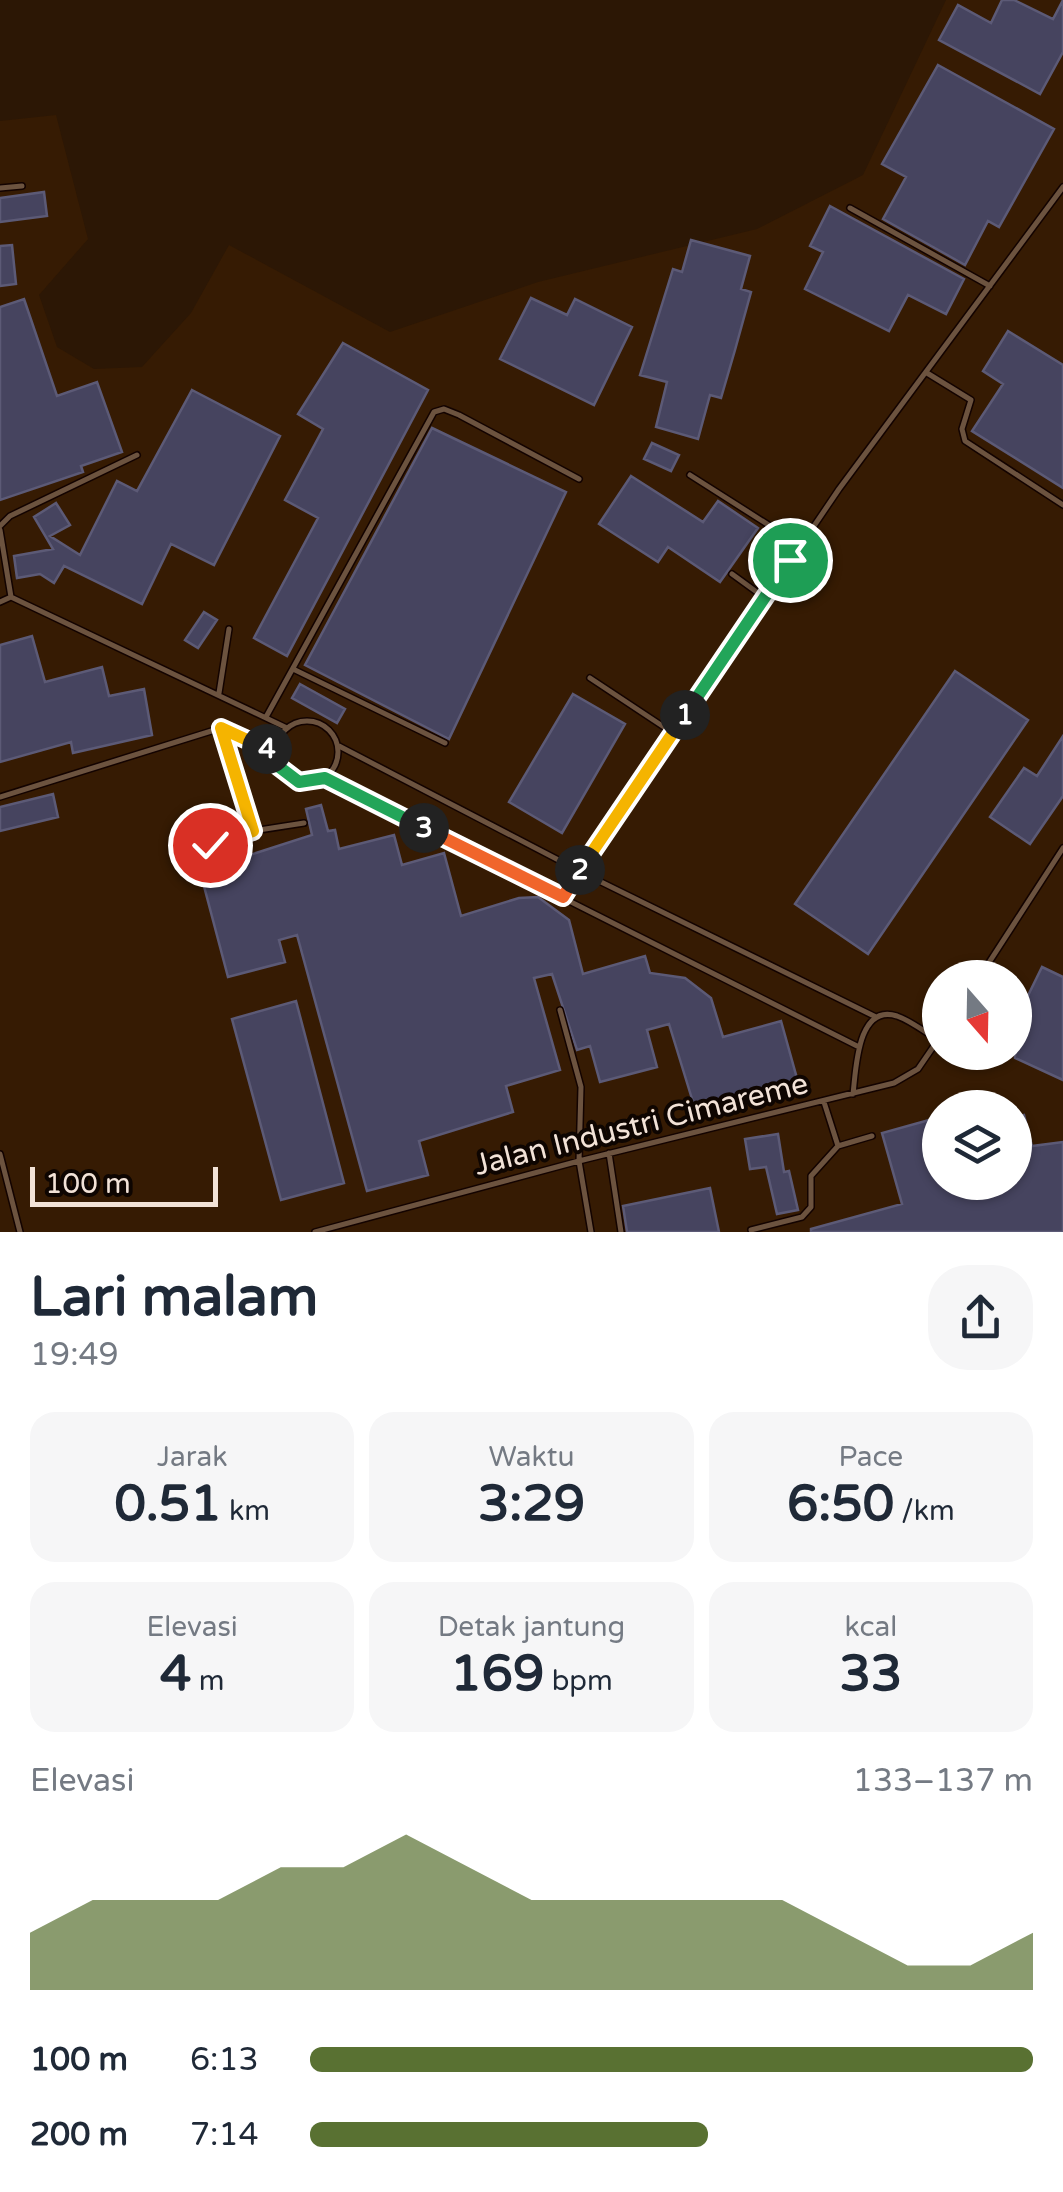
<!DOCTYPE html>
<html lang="id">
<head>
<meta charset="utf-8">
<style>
	body { margin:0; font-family:"Varela Round",sans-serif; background:#f6f6f7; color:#1f2937; height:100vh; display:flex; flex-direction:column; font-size:38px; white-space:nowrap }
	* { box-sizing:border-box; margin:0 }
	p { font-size:32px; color:#747a83 }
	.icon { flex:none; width:55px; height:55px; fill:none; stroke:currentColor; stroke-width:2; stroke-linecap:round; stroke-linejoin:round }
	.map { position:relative; height:1232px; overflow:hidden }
	.side { display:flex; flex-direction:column; background:#fff; flex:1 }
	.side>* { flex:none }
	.needle { width:65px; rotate:160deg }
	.controls { position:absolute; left:922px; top:960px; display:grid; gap:20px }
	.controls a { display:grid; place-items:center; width:110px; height:110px; border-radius:50%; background:#fff; box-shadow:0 2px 8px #0004; font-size:50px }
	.scale { position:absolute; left:30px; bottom:25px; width:188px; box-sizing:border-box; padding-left:10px; border:5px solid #f2e2d7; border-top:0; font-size:28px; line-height:35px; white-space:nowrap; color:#f2e2d7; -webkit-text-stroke:8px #0e0501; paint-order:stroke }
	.pin { position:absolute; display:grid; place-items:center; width:85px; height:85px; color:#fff; margin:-42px; border:5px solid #fff; border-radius:50%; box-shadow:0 2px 10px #0007 }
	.km { position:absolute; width:50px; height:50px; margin:-25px; border-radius:50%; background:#222; color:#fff; font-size:28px; line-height:50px; text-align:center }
	.round { display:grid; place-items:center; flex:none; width:105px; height:105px; border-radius:40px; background:#f6f6f7 }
	.overview { display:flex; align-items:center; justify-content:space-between; height:170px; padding:0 30px }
	h1 { font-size:55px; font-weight:700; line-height:75px }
	.metrics { display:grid; grid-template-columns:repeat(3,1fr); gap:15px; height:170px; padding:10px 30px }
	.metrics div { display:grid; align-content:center; border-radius:25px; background:#f6f6f7; text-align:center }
	.metrics b { font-size:50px; font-weight:700 }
	.metrics small { font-size:28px; font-weight:400 }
	.metrics p { font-size:28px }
	.chart { height:280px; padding:20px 30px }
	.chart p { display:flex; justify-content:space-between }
	.chart svg { width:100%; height:180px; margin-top:10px; fill:#597132; opacity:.7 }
	ul { padding:0 30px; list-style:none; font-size:32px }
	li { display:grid; grid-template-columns:160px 120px 1fr; align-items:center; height:75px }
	li i { height:25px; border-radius:12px; background:#597132 }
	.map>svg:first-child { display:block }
</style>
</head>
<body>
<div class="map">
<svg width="1063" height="1232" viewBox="0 0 1063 1232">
	<rect width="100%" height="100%" fill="#2c1705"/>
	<path fill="#361b03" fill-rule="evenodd" d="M946,0h117v1232h-1063v-1111l56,-6 32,124 -49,56 18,52 37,22 48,-2 49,-54 38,-68 161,87 148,-50 219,-53 106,-54zM940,978h75v74h-75zM940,1108h75v74h-75z"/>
	<path fill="#46445f" stroke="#5c5a76" stroke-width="2.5" d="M1002,0h12l39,19 10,-19v52l-23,42 -101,-54 19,-35 33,18z
		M938,65l116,64 -55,98 -11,-6 -23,44 -82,-46 23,-42 -24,-13z
		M44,192l3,24 -47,6v-24z
		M830,206l134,73 -18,35 -38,-19 -19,36 -84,-42 18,-37 -13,-6z
		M691,240l59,16 -9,33 10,3 -16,58 -14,48 -11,-3 -12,44 -42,-12 11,-45 -27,-7 33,-106 9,3z
		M12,245l4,39 -16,2v-40z
		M531,298l36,17 8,-16 57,28 -38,78 -94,-46z
		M24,299l33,97 40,-14 25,70 -41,14 2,6 -83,28v-193z
		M1008,331l55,34v123l-91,-57 31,-47 -20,-13z
		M343,343l85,47 -141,266 -33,-18 64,-120 -33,-18 38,-71 -25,-15z
		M192,390l88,46 -66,129 -43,-21 -29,60 -78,-38 -10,17 -14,-9 -23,4 -3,-22 39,-7 -19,-32 22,-14 14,22 -20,11 30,19 37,-74 20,10z
		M432,428l134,64 -117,247 -144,-74z
		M652,443l27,12 -8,16 -27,-12z
		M631,476l72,46 15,-21 40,27 -38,54 -52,-35 -10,15 -59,-38z
		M204,612l13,8 -19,28 -13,-8z
		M32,636l13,46 57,-15 7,29 35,-7 8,46 -79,18 -2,-11 -71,20v-117z
		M955,671l73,49 -160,234 -73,-50z
		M300,684l45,25 -8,14 -45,-25z
		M573,694l52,30 -63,109 -53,-31z
		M1063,736v60l-33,48 -40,-27 34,-49 13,8z
		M53,794l5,23 -58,14v-24z
		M321,805l7,26 7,-1 4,19 55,-14 8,30 42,-12 17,63 58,-18 19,-1 31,23 14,54 62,-18 5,17 35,5 26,20 12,39 58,-16 17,61 -102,30 -27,-88 -22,6 10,37 -57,15 -10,-36 -13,4 -25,-76 -18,4 26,92 -54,16 7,26 -94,29 9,34 -61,16 -70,-256 -18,5 6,22 -57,15 -28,-106 112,-36 -6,-26z
		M1042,967l21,10v103l-48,-22v-36z
		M296,1001l48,182 -63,17 -49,-181z
		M1024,1115l8,31 31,-4v90h-252v-3l91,-25 -20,-71 58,-16v65h75v-65z
		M778,1134l6,38 5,-1 9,39 -21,4 -11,-47 -16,2 -5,-30z
		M710,1188l9,44h-92l-4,-26z"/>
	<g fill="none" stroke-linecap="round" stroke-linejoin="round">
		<defs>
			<path id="service" d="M0,188l22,-2
				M850,208l140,78
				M927,373l44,27 -9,29 3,12 98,64
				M690,475l110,70
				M0,526l10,-10 127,-61
				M0,530l11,67
				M732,574l33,24
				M0,602l11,-5 276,131
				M293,669l152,74
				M590,678l83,55
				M219,693l10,-64
				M266,717l168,-305 10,-3 15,6 120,64
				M276 752a31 31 0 1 1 62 0a31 31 0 1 1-62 0Z
				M221,728l32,103 51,-8
				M339,746l256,133 281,138
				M325,778l534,269
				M0,797l221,-69 54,25
				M210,845l43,-14
				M563,897l276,-408 224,-302
				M979,978l84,-130
				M560,1010l21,77 -2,74 12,71
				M853,1094c3,-24 4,-91 44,-78 14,5 28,16 41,24
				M824,1102l14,44 34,-10
				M609,1153l12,79
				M0,1154l20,78
				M751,1230l51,-13 9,-10v-31l27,-30
				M315,1232l264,-71 315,-78 24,-14 22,-32"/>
		</defs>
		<use href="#service" stroke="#130300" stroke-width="8"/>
		<use href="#service" stroke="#6c533f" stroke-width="5"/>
	</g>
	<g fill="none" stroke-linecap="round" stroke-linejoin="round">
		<defs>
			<path id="split-1" d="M685,715l105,-155"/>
			<path id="split-2" d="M580,870l105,-155"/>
			<path id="split-3" d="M424,828l139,69 17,-27"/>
			<path id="split-4" d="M267,749l8,4 3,13 21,16 26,-4 99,50"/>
			<path id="split-5" d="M210,845l43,-14 -32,-103 46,21"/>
		</defs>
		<use href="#split-1" stroke="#fff" stroke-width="20"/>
		<use href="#split-2" stroke="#fff" stroke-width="20"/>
		<use href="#split-3" stroke="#fff" stroke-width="20"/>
		<use href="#split-4" stroke="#fff" stroke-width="20"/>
		<use href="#split-5" stroke="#fff" stroke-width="20"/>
		<use href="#split-1" stroke="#22a559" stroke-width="12"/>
		<use href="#split-2" stroke="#f5b400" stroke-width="12"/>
		<use href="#split-3" stroke="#f0652b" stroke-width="12"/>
		<use href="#split-4" stroke="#22a559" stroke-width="12"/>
		<use href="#split-5" stroke="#f5b400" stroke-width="12"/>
	</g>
	<g text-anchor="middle" stroke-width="8" stroke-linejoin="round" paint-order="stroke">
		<g font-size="30" fill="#f2e2d7" stroke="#0e0501">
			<text transform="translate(641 1124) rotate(-14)" y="10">Jalan Industri Cimareme</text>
		</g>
	</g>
</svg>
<div class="controls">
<a><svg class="needle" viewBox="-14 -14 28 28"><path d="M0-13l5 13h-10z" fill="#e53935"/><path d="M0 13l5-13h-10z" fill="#747a83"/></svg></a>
<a><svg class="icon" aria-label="layers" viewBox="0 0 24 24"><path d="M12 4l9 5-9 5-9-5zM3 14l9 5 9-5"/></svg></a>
</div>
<div class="scale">100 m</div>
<div class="pin" style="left:790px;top:560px;background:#1e9e55"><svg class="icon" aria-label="arrive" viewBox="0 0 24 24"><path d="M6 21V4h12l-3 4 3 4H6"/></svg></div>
<div class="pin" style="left:210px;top:845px;background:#d93025"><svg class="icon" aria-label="check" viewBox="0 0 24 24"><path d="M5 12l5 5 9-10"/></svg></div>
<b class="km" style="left:685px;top:715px">1</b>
<b class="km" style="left:580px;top:870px">2</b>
<b class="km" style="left:424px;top:828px">3</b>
<b class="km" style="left:267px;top:749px">4</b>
</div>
<section class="side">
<div class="overview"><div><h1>Lari malam</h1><p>19:49</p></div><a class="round"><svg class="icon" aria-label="share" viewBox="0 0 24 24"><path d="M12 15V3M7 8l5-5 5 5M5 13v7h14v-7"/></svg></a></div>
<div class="metrics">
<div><p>Jarak</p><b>0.51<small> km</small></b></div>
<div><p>Waktu</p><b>3:29</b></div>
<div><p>Pace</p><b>6:50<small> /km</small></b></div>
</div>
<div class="metrics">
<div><p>Elevasi</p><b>4<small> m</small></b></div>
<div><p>Detak jantung</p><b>169<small> bpm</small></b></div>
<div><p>kcal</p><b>33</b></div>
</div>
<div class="chart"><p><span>Elevasi</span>133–137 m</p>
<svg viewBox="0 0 160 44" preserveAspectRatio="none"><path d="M0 44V30L10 22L20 22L30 22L40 14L50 14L60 6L70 14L80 22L90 22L100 22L110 22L120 22L130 30L140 38L150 38L160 30V44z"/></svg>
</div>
<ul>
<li><b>100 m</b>6:13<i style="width:100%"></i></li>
<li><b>200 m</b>7:14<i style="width:55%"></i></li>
</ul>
</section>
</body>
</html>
